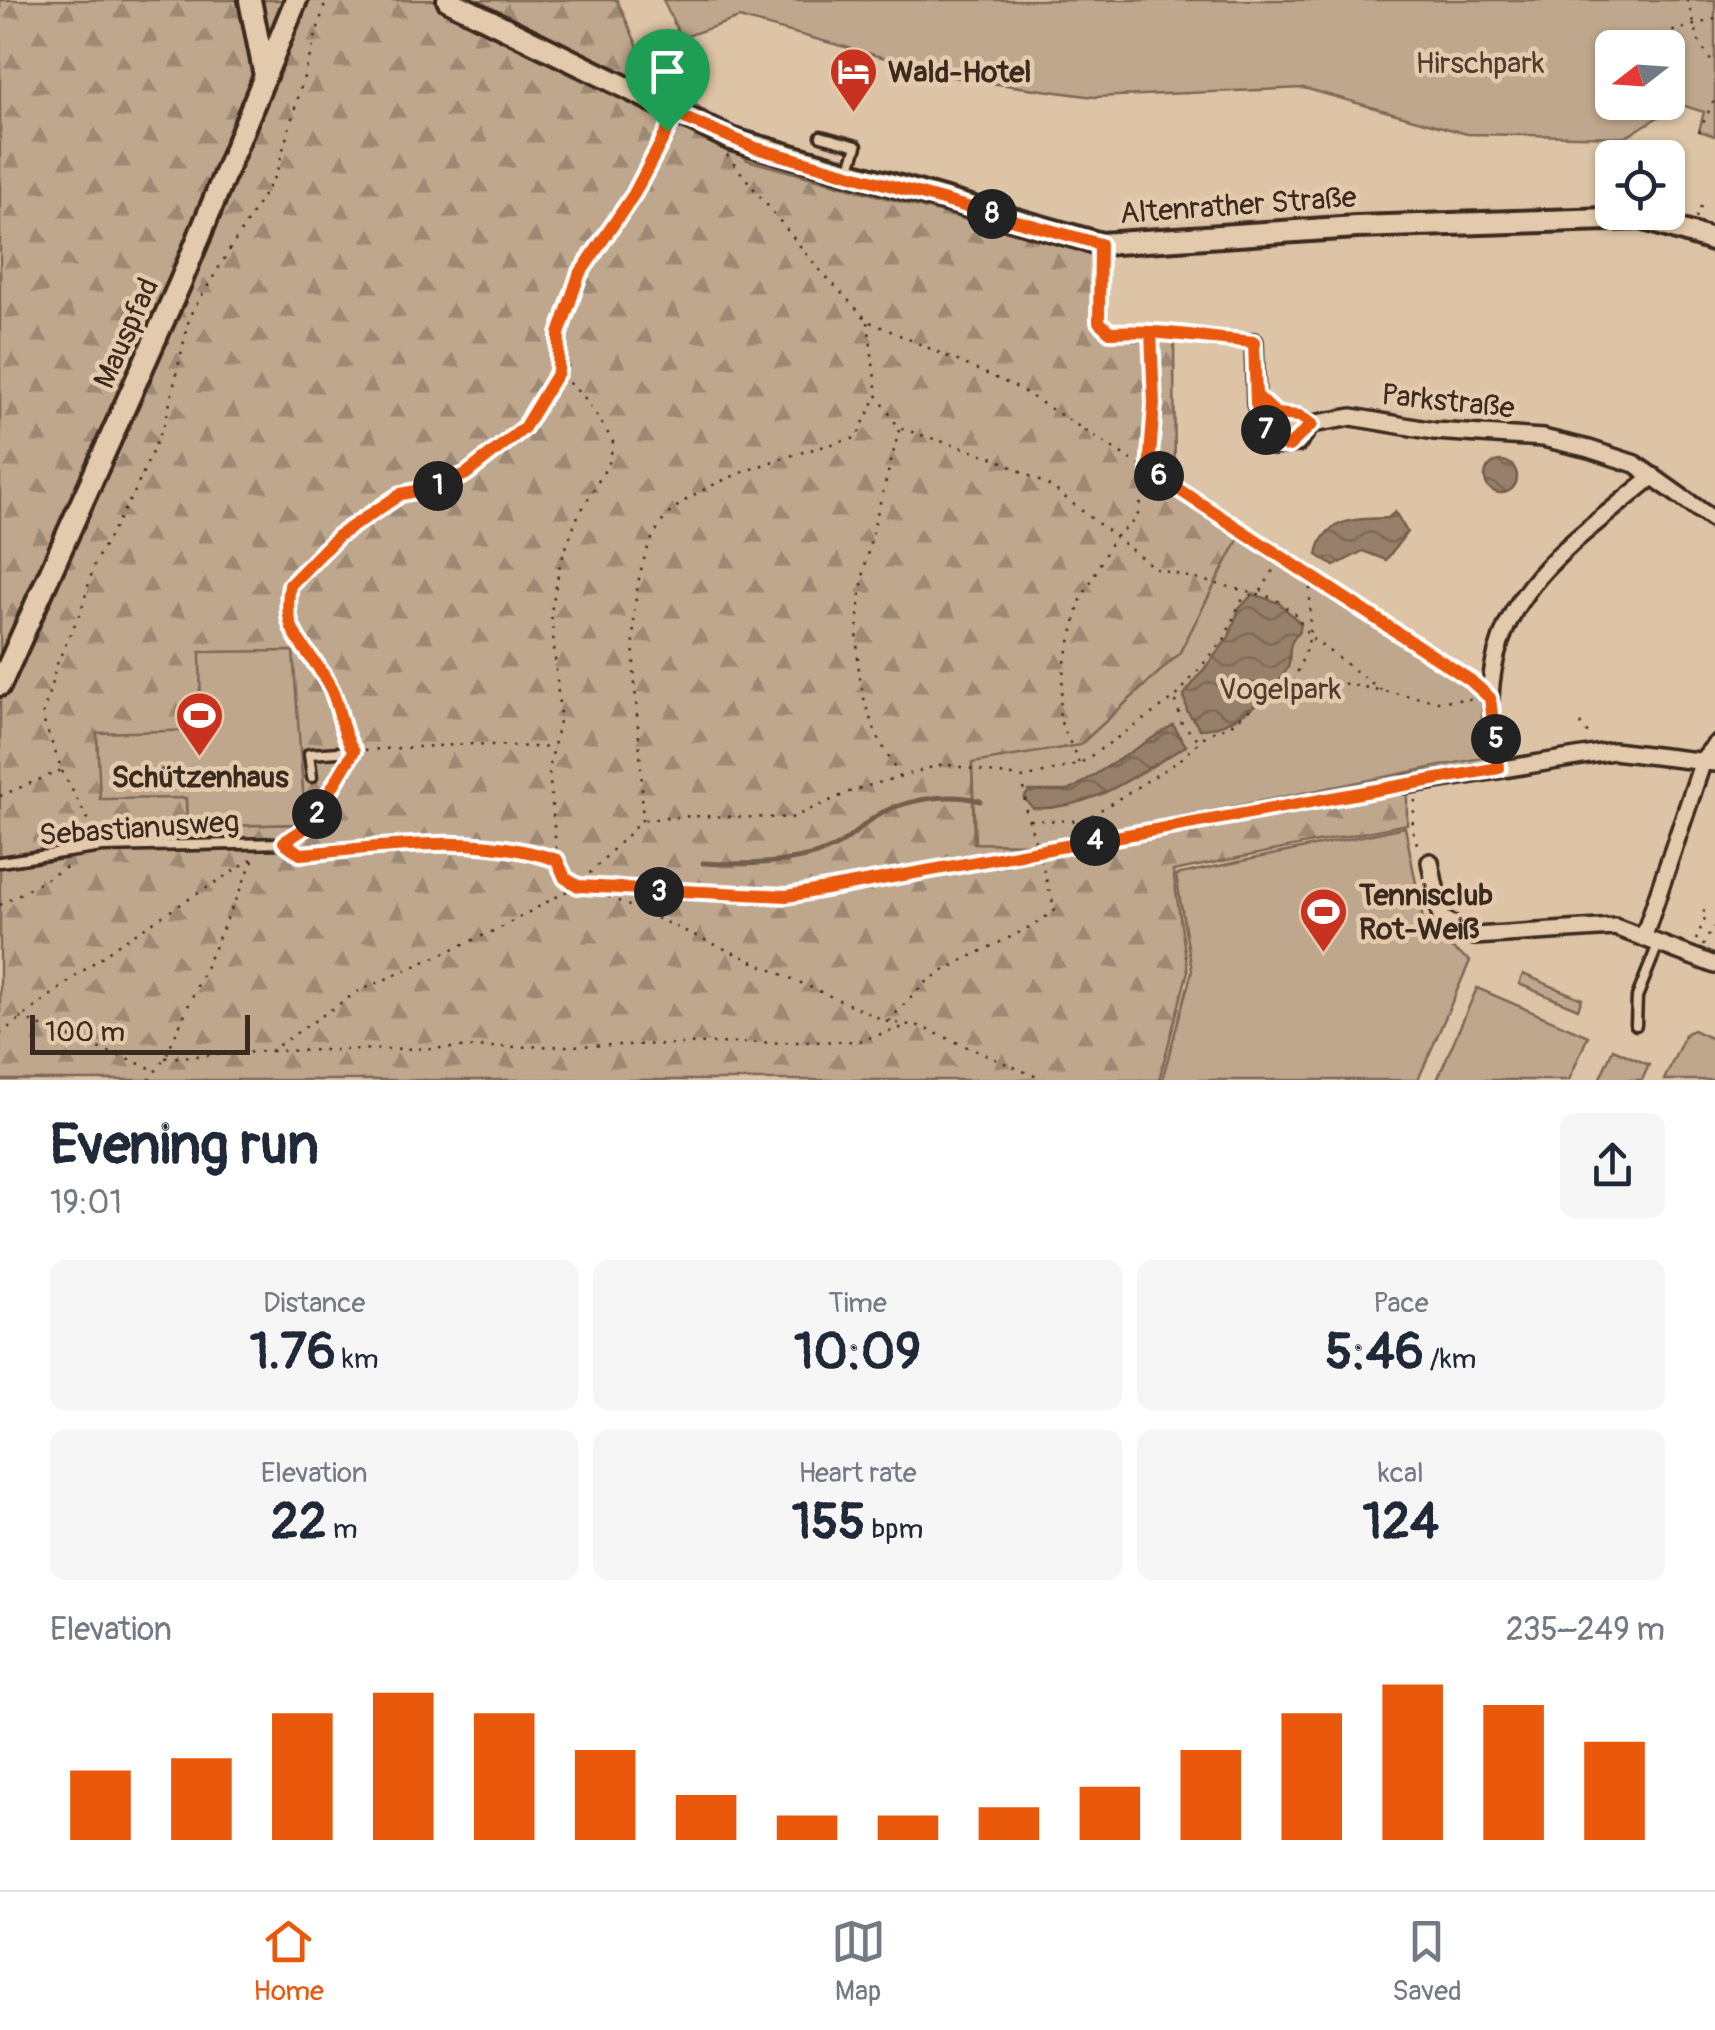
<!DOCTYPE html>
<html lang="en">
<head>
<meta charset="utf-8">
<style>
	body { margin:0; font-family:Pangolin,sans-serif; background:#f6f6f7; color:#1f2937; height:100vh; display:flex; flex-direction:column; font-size:38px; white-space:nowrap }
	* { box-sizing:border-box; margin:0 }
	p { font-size:32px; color:#747a83 }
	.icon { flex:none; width:55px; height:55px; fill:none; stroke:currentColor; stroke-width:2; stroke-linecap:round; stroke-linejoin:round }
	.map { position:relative; height:1080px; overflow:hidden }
	.details { display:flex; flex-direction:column; background:#fff; flex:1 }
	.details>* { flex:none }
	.needle { width:65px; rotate:253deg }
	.tools { position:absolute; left:1595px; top:30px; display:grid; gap:20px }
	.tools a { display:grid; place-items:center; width:90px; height:90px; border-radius:15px; background:#fff; box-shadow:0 2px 8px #0004; font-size:50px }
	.scale { position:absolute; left:30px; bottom:25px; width:220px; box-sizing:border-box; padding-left:10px; border:5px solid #3b2a1e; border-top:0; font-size:28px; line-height:35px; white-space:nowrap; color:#3b2a1e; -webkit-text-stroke:8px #e4caac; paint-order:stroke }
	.pin { position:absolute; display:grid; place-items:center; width:85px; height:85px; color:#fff; margin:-102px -42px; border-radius:50% 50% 50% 0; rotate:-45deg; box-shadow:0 0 10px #0007 }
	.pin .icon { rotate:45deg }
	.km { position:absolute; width:50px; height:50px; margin:-25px; border-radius:50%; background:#222; color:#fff; font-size:28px; line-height:50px; text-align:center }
	.round { display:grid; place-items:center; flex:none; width:105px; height:105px; border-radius:15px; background:#f6f6f7 }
	.head { display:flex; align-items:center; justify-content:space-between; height:170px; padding:0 50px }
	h1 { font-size:55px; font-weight:700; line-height:75px }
	.stats { display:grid; grid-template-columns:repeat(3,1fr); gap:15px; height:170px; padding:10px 50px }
	.stats div { display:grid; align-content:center; border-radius:15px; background:#f6f6f7; text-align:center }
	.stats b { font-size:50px; font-weight:700 }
	.stats small { font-size:28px; font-weight:400 }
	.stats p { font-size:28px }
	.chart { height:280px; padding:20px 50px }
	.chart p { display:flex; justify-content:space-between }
	.chart svg { width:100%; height:180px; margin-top:10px; stroke:#ea580c; stroke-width:6 }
	.tab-bar { display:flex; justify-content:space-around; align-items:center; height:140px; border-top:2px solid #e0e1e3; background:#fff; font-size:28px; color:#747a83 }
	.tab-bar a { display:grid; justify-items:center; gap:5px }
	.tab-bar .current { color:#ea580c }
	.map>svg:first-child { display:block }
</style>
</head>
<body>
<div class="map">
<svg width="1715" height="1080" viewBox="0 0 1715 1080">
	<defs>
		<pattern id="forest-firs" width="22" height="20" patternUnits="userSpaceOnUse" patternTransform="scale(2.5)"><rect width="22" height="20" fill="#bfa78d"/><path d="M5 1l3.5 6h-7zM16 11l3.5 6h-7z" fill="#9c8873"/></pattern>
		<pattern id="water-waves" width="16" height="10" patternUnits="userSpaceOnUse" patternTransform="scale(2.5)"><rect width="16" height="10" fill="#96806a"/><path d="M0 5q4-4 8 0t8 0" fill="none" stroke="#7c6957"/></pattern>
	</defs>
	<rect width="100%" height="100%" fill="#ddc4a6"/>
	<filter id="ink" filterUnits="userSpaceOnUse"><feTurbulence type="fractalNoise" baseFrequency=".01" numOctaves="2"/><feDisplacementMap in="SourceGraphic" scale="20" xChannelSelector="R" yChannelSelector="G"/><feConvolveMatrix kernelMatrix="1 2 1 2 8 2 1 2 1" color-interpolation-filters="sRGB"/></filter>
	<g filter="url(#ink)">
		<path fill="url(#forest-firs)" stroke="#7d6856" stroke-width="2.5" fill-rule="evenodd" d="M0,0h617l28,63 13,-3 6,22 49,35 34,43 360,98 1,77 66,3 1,154 67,40 -63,122 -99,91 -108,19 2,79 67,1 366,-78v58l-234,47 15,100 -29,109h-1159zM201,731l92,93 -105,3 -2,-29z"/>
		<path fill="#bfa78d" stroke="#7d6856" stroke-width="2.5" fill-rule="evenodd" d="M663,0h1052v136l-16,-5 5,-19 -25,-8 -53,33 -159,-3 -163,-46 -210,9 -132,-18 -223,-61 -58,20zM1612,48h56v54h-56z
			M1242,532l240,165v40l10,19 -451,88 -66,-1 -3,-80 108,-18 99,-91z
			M293,651l12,167 -11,6 -107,3 -1,-29 -86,1 -3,-66 104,-3 -1,-78z
			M1405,827l20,103 45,31 -52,119h-256l30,-109 -16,-96z
			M1523,974l59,25 -4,10 -59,-25z
			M1477,988l111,48 -19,44h-132z
			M1693,1030l22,10v40h-51l22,-47z
			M1613,1049l36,16 -7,15h-43z"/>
		<path fill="url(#water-waves)" stroke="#725e4c" stroke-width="2.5" d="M1485 477a16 16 0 1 1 32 0a16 16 0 1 1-32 0Z
			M1395,512l12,20 -21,28 -23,-9 -29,15 -17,-11c6,-38 42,-36 71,-37z
			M1253,594l26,9 22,21c-1,12 -7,10 -10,20 -3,8 0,16 -3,23 -13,28 -58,62 -88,62l-13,-18 -3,-16 45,-58 10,-28z
			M1173,725l13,21c-50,28 -94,65 -153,62l-9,-10 5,-7h38l10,-5z"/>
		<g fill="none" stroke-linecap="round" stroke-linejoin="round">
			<path stroke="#725e4c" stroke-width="5" d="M703,863c39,2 93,2 130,-15 18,-8 32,-27 50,-36 28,-13 69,-20 97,-11"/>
			<defs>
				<path id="service" d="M821,136l36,10 -7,22
					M0,862l102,-15 182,-4 26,-18 44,-74 -45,3 3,23
					M1636,1025l1,-28 22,-55"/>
				<path id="minor" d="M1254,342l2,62 17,42 25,-3 14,-19 40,-7 82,14 109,7 46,11 46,15 80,57
					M1490,698c4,-111 87,-157 163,-222
					M1406,785l207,-34 102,12
					M1430,862l11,56 34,18 140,-9 100,38
					M1644,936l60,-178 11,-13"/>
				<path id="tertiary" d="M250,0l14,71
					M448,0l283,139 370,105 255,-17 285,-9 74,23
					M0,685l181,-404 115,-281"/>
			</defs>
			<use href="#service" stroke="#3b2a1e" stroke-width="15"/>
			<use href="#minor" stroke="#3b2a1e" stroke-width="22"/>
			<use href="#tertiary" stroke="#3b2a1e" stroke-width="28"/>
			<path stroke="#3b2a1e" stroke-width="2.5" stroke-dasharray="2.5 8" stroke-linecap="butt" d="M1687,0l13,44 15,23
				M1632,43l83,-24
				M1699,132l16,-34
				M727,155l89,111 52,55 150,67 264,167 193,130
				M1668,180l11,5
				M1696,218l5,-12
				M1099,261l-2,57 14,14 129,9
				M868,322l9,73 22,33 96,30 58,30 103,81 118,29 21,16 15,23 74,55
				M1276,414l22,2
				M899,430c-22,92 -64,199 -27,293 7,19 19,37 28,55
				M1261,591l21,-36
				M1294,682l16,-45v-63
				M1176,701l6,23 17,16
				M1491,710l7,42
				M1580,723l11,15
				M347,741c-5,-18 -8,-38 -17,-55 -22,-41 -49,-47 -40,-101l48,-49 63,-42 65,-20 58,-46 34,-55 1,-39 20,-59 55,-81 34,-65
				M365,750l108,-6 81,4
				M1079,763l-20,-45 5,-52 16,-64 33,-63 24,-21 12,-48 2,-138
				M62,771l34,64
				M0,796l62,-26 -20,-53 16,-56 23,-50 14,-49 40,-71 31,-71 24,-105 86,-141 50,-174
				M1415,800l-3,28 7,22
				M644,820l47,-4 100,2 63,-28 89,-26 81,14 55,-14 96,-66 50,-60 15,-36 15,-10
				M1030,820l49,1 15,-7 85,-53 27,-26 24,-10 50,-39 51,-5 106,20 36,-2
				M295,851l5,3c85,-7 174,-22 257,6l8,18 13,7 209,11 602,-108
				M557,859l-8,-88 11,-55 -9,-104 9,-48 17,-46 33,-57 3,-20 -29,-44 -26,-24
				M589,888l299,134 31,4 125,54
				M0,905l72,-41
				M1696,940l11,-27 -4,-2
				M1703,946l10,-19
				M20,1018l133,51
				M889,1021c14,-15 29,-34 46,-45 39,-25 84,-38 120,-66l-30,-103 -1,-27
				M0,1034l117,-89 138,-88
				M271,1051l588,-10 48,-15
				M165,1058l105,-7 87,-59 143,-64 78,-43 64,-65c4,-88 -32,-225 20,-298 30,-42 145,-72 194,-84l21,-43
				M149,1080l16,-22 90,-202"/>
			<use href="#service" stroke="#e4caac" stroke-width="8"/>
			<use href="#minor" stroke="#e4caac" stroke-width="15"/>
			<use href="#tertiary" stroke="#e4caac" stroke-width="20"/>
		</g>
	</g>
	<g fill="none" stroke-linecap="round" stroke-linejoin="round" filter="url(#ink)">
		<defs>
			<path id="route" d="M667,131l-33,63 -55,81 -20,59 -1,38 -34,56 -58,46 -25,12 -40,8 -63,42 -48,49c-10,57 23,62 42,106 9,20 9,42 22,60l-44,74 -26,17 16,12c85,-7 174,-22 257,6l8,18 13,8 209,10 712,-128 -9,-70 -20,-18 -321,-210 5,-66 -3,-72 103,10 2,53 20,19 23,2 13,8 -23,22 -19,-2 -14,-40 -2,-62c-48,-4 -96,-13 -144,-10l-11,-10 1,-78 -344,-96 -81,-34 -8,17"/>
		</defs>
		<use href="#route" stroke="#fff" stroke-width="20"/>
		<use href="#route" stroke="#ea580c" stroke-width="12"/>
	</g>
	<defs>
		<symbol id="hotel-pin" viewBox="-11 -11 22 30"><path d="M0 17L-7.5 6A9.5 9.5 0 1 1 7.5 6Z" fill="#c8321e" stroke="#e4caac"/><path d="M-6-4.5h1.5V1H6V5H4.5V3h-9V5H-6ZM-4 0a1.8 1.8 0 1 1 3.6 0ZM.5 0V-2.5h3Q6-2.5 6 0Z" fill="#fff"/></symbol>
		<symbol id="stadium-pin" viewBox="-11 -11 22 30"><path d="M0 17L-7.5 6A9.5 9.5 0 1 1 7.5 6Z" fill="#c8321e" stroke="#e4caac"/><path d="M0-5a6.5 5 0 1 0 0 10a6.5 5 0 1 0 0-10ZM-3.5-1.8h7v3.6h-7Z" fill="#fff"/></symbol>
	</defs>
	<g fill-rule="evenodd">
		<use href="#hotel-pin" x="826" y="44" width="55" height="75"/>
		<use href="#stadium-pin" x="172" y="688" width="55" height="75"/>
		<use href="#stadium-pin" x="1296" y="884" width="55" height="75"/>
	</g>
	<g text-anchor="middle" stroke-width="9" stroke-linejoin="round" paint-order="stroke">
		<g font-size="30" fill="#4f3d2f" stroke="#e4caac">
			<text x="1480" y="73">Hirschpark</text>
			<text x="1280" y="699">Vogelpark</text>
		</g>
		<g font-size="30" font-weight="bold" fill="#3b2a1e" stroke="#e4caac" text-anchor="start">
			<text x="888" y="82">Wald-Hotel</text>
			<text x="200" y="787" text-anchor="middle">Schützenhaus</text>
			<text x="1359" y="905">Tennisclub<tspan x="1359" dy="34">Rot-Weiß</tspan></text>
		</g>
		<g font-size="30" fill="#3b2a1e" stroke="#e4caac">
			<text transform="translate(1238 205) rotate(-4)" y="10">Altenrather Straße</text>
			<text transform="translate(126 333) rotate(-66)" y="10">Mauspfad</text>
			<text transform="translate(1448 401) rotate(6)" y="10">Parkstraße</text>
			<text transform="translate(139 828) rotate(-4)" y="10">Sebastianusweg</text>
		</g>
	</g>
</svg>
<div class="tools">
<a><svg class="needle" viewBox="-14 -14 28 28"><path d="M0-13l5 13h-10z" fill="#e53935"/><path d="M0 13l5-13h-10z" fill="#747a83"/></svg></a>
<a><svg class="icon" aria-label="locate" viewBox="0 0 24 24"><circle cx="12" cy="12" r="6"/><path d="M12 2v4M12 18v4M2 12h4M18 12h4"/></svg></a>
</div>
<div class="scale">100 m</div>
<div class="pin" style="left:667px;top:131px;background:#1e9e55"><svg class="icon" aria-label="arrive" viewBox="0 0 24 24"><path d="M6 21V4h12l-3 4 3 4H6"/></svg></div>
<b class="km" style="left:438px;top:486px">1</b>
<b class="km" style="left:317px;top:814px">2</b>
<b class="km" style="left:659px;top:892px">3</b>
<b class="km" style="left:1095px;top:841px">4</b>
<b class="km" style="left:1496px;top:739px">5</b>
<b class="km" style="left:1159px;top:476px">6</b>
<b class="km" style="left:1266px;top:430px">7</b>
<b class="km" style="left:992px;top:214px">8</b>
</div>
<section class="details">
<div class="head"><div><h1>Evening run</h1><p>19:01</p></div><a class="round"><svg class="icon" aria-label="share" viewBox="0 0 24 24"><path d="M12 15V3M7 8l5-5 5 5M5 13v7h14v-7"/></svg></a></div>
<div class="stats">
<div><p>Distance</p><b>1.76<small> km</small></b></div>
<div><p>Time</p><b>10:09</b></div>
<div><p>Pace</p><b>5:46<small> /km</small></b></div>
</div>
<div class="stats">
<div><p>Elevation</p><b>22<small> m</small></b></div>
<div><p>Heart rate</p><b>155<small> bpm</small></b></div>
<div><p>kcal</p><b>124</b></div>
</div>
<div class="chart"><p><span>Elevation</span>235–249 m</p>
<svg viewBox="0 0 160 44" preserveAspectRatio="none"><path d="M5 44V27M15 44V24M25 44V13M35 44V8M45 44V13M55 44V22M65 44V33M75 44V38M85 44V38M95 44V36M105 44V31M115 44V22M125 44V13M135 44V6M145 44V11M155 44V20"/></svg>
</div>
</section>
<nav class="tab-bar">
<a class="current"><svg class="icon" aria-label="home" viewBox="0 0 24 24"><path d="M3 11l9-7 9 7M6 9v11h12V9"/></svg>Home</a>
<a><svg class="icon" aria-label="map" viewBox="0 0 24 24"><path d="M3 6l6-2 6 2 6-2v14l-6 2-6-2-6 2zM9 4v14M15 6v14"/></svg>Map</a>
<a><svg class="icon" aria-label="saved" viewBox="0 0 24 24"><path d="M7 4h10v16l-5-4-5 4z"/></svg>Saved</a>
</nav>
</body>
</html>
